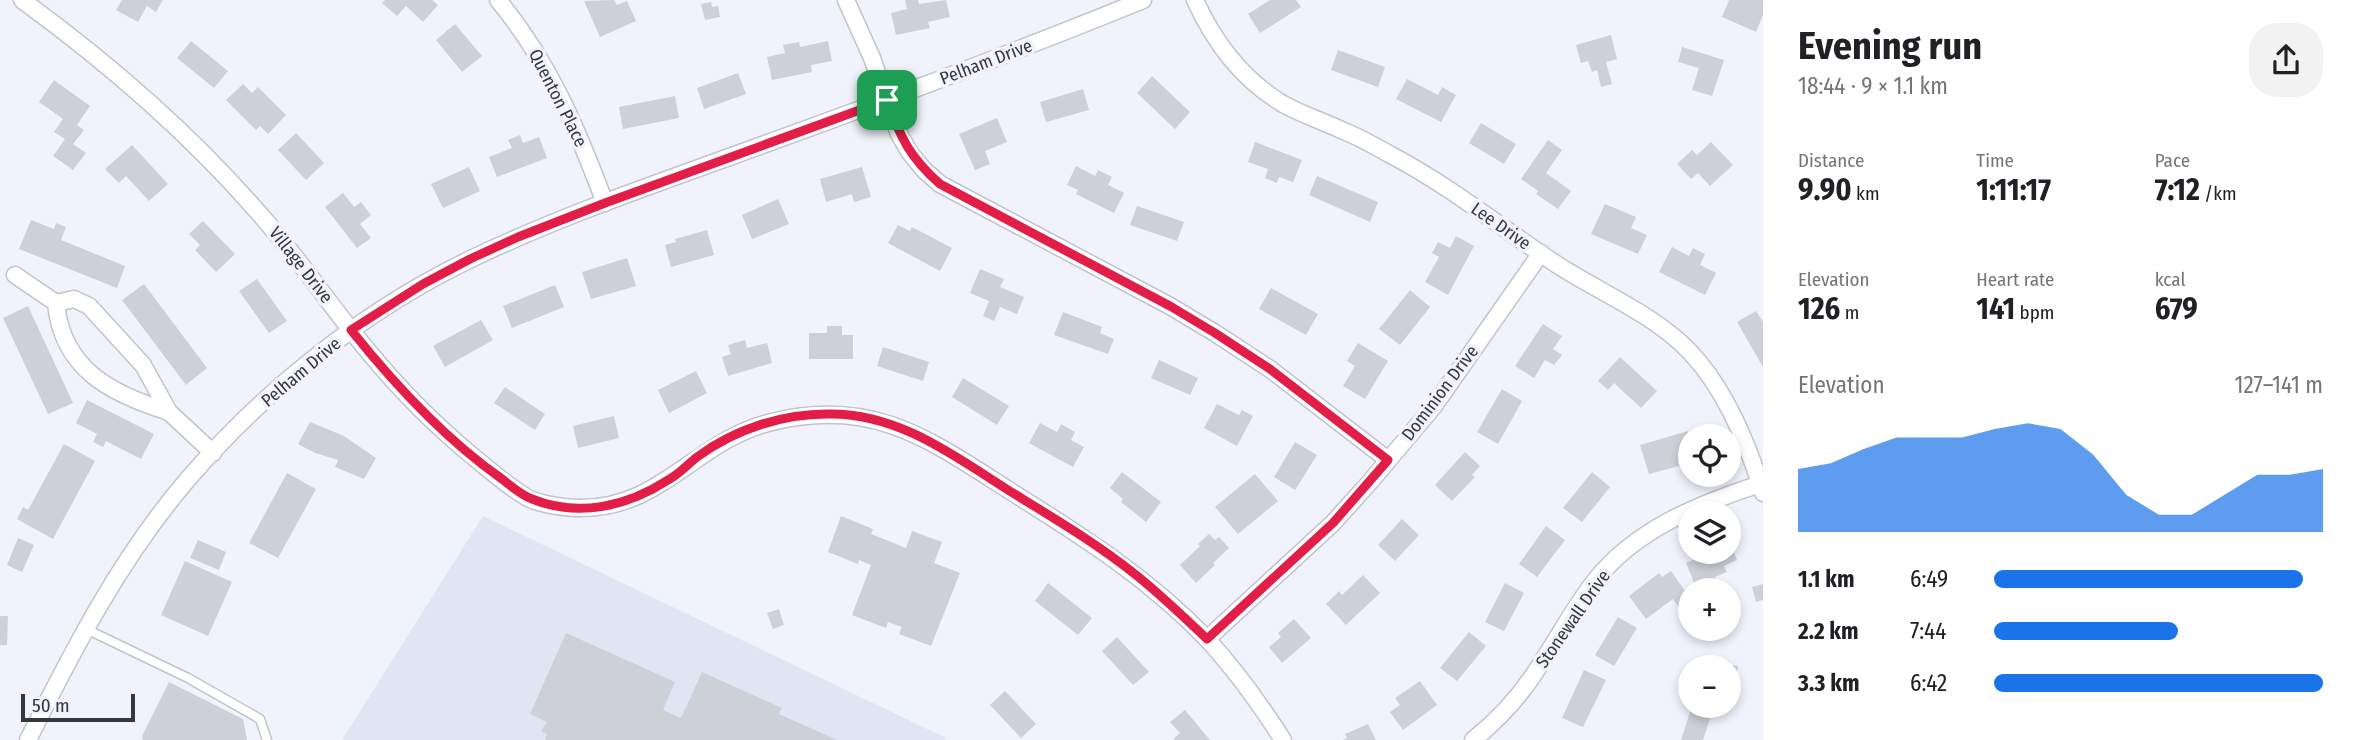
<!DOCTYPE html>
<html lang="en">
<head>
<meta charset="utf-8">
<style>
	body { margin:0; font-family:"Fira Sans Condensed",sans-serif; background:#f2f2f2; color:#202124; height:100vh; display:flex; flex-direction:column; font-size:26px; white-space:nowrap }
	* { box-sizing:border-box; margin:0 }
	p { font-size:23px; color:#757577 }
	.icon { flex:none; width:38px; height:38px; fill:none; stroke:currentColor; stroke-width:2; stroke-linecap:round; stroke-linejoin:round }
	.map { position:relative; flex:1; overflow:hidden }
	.panel { display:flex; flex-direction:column; background:#fff; width:595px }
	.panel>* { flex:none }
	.buttons { position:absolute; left:1678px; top:424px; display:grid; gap:14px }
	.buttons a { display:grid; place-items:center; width:63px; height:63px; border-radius:50%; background:#fff; box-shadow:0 4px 10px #0003; font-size:35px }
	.scale { position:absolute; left:21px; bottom:18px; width:114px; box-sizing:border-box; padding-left:7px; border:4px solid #36373a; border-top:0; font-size:19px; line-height:24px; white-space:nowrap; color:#36373a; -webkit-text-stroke:5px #f0f3fb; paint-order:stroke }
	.pin { position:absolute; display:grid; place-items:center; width:60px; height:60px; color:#fff; margin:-30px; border-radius:14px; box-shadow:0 4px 10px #0006 }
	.round { display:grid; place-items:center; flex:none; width:74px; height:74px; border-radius:28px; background:#f2f2f2 }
	.headline { display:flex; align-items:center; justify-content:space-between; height:119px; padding:0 35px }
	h1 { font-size:38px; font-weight:700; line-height:52px }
	.figures { display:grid; grid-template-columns:repeat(3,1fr); gap:10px; height:119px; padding:7px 35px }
	.figures div { display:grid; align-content:center }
	.figures b { font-size:30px; font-weight:700 }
	.figures small { font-size:19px; font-weight:400 }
	.figures p { font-size:19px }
	.chart { height:196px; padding:14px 35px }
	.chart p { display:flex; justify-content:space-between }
	.chart svg { width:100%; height:126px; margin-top:7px; fill:#1a73e8; opacity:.7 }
	ul { padding:0 35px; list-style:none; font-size:23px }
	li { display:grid; grid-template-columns:112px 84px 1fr; align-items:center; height:52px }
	li i { height:18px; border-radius:9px; background:#1a73e8 }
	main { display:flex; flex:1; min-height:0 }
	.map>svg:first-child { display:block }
</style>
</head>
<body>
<main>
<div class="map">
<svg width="1763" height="740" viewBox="0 0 1763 740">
	<rect width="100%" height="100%" fill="#f0f3fb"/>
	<path fill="#e0e5f4" d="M483,516l463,222 -1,2h-603z"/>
	<path fill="#cdd0d7" d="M122,0h41l-7,12 -9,-6 -9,16 -22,-12z
		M385,0h47l6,5 -15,17 -17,-16 -9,10 -15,-13z
		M614,0l3,5 10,-4 9,20 -36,16 -16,-36z
		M905,0h13l1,4 27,-4 4,17 -22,5 2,6 -34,7 -5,-22 16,-4z
		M1270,0h26l5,7 -41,26 -12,-19z
		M1729,0h34v15l-7,17 -34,-15z
		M711,2l1,5 6,-1 2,11 -15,3 -4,-16z
		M455,24l27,32 -20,16 -26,-32z
		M1611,35l6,24 -11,3 6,22 -11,3 -4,-17 -5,2 -4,-11 -7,2 -5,-18z
		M191,41l37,30 -14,17 -37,-30z
		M828,41l4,20 -21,4 1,7 -40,8 -5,-23 18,-4 -2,-8 16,-3 1,5z
		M1682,47l42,13 -12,36 -20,-6 7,-22 -21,-6z
		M1338,50l47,17 -7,20 -47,-17z
		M738,73l8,21 -42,15 -7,-21z
		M1152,76l38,36 -15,17 -38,-36z
		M1407,79l31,16 4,-8 14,8 -15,27 -45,-23z
		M54,80l36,26 -13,19 7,5 -11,14 13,9 -13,17 -20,-14 12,-17 -11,-7 9,-13 -24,-17z
		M243,84l9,9 6,-6 28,28 -18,19 -8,-8 -4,4 -30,-30z
		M1083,89l6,21 -43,12 -6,-20z
		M675,96l4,22 -56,11 -4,-22z
		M997,118l10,24 -22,9 5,13 -15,6 -16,-36z
		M1481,123l35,21 -12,20 -35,-21z
		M296,133l28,30 -18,17 -28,-30z
		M520,135l3,8 16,-6 8,21 -50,19 -8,-20 23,-9 -4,-8z
		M1548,140l14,10 -16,23 25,18 -13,18 -22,-15 2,-3 -17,-12z
		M1255,142l47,18 -9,22 -14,-5 -2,6 -12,-5 3,-9 -20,-7z
		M1711,142l22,23 -23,21 -12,-13 -7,6 -14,-15 15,-14 5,5z
		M132,145l36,39 -19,17 -23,-25 -7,7 -14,-14z
		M1076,166l19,10 3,-6 14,7 -4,8 16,8 -10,20 -38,-19 2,-4 -11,-5z
		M469,167l11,24 -37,17 -12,-24z
		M862,167l9,30 -17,5 -2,-8 -26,8 -6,-23z
		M1317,176l61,26 -8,20 -61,-27z
		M343,193l11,14 7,-5 10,13 -11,9 11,14 -14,10 -32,-41z
		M778,199l11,25 -37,15 -10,-24z
		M1605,204l31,13 -5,11 16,7 -9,19 -47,-20z
		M1137,206l47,16 -7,19 -47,-16z
		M31,220l23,9 2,-6 10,4 -5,13 64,26 -8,22 -98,-39z
		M203,221l32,33 -19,18 -21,-22 5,-5 -11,-11z
		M898,225l12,6 2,-4 40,21 -12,23 -52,-28z
		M707,230l7,25 -43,12 -6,-22 11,-3 -1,-3z
		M1456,236l18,10 -26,49 -23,-13 14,-25 -7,-4 6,-11 12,6z
		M1672,247l17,9 4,-8 12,6 -5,11 16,8 -11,22 -46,-23z
		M627,258l9,28 -45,13 -9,-27z
		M980,269l24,10 -4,8 24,10 -7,17 -17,-7 -6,14 -11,-5 6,-15 -19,-8z
		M257,279l30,42 -18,12 -30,-42z
		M144,284l63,84 -21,17 -64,-85z
		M555,285l9,22 -52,21 -9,-22z
		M1271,288l47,26 -12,21 -47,-26z
		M1410,290l20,17 -30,38 -21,-16z
		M28,306l45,97 -25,11 -45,-96z
		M1756,311l7,11v45l-26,-45z
		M1063,312l39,15 -2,6 14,6 -6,15 -54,-19z
		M481,320l12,20 -48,27 -12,-21z
		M1543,324l19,12 -9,13 9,6 -8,10 -9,-5 -11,18 -19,-12z
		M827,326h15v9h11v24h-44v-26h18z
		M745,340l2,8 20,-5 5,20 -44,13 -6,-19 9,-3 -3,-9z
		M1358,343l30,18 -23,38 -22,-13 12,-20 -8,-5z
		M883,347l46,15 -6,19 -46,-15z
		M1620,357l37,34 -16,17 -27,-25 -6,7 -10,-9z
		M1159,360l39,18 -8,17 -39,-17z
		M696,371l11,22 -38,20 -11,-23z
		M963,378l46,28 -12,19 -45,-28z
		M505,387l40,27 -10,16 -41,-27z
		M1502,389l20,12 -24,43 -21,-12z
		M87,400l67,34 -13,25 -35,-18 -3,6 -10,-5 4,-8 -21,-11z
		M1217,404l22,11 3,-5 11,6 -16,30 -33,-18z
		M614,416l5,22 -41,10 -5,-22z
		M310,422l34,14 32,22 -12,21 -29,-12 3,-7 -23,-7 -17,-9z
		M1040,423l17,9 4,-8 14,8 -4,8 13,7 -11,20 -44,-24z
		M1688,431l2,9v18l-12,4 1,4 -30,8 -9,-29z
		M1295,442l22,13 -22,35 -21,-13z
		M64,444l31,17 -42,78 -36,-20 6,-12 5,3z
		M1465,452l15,14 -8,9 3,2 -23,24 -17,-16z
		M1122,472l39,30 -15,20 -25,-20 2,-3 -13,-11z
		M1592,472l18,15 -28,35 -19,-14z
		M287,473l29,16 -38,69 -29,-15z
		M1255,474l23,27 -40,33 -23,-27z
		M841,516l32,13 -2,5 35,14 6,-17 30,11 -8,21 26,10 -29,73 -32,-12 3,-7 -14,-5 -2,6 -34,-13 19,-50 -12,-5 -1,4 -30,-12z
		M1402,519l17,16 -24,26 -17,-16z
		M1546,526l19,14 -28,37 -18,-13z
		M1209,534l6,6 4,-3 10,11 -16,15 2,2 -19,18 -16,-18 20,-19 -2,-2z
		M18,538l16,7 -12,27 -15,-7z
		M198,540l28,12 -7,18 -29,-12z
		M1729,540l8,20 -13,6 3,6 -12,5 3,8 -12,5h-9l-11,-27 27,-12h16z
		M185,561l47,21 -24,54 -47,-21z
		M1671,571l19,27v3l-10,8 -7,-10 -27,20 -17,-23 30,-23 3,4z
		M1363,575l17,18 -34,32 -20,-21 13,-13 3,4z
		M1048,583l44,35 -14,17 -43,-34z
		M1505,583l19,10 -20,38 -19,-9z
		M1763,584v16l-7,2 -4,-15z
		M779,609l5,16 -11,4 -6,-16z
		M0,616h8l-1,29h-7z
		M1618,617l19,11 -23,38 -19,-11z
		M1294,619l17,19 -29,25 -13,-16 12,-10 -3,-4z
		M1469,632l17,14 -29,35 -17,-13z
		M566,633l109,49 -12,28 18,8 21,-46 80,36 -3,6 58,26h-292l2,-6 -6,-3 6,-9 -17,-8z
		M1117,637l32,35 -16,13 -31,-34z
		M1708,661l30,5 -5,24 -4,-1v-22h-22z
		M1584,670l22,10 -23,47 -21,-9z
		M1420,681l17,24 -34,25 -13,-18 10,-7 -5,-7z
		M169,682l74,37 4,21h-104l-1,-4z
		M1005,691l31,33 -15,14 -31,-33z
		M1691,709l20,6 -8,25h-22z
		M1185,710l25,30h-35l-1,-2 6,-5 -10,-11z
		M1368,724l8,16h-33l4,-2 -2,-4z"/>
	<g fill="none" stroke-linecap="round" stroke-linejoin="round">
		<defs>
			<path id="service" d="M86,629l102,49 72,41 7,21"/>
			<path id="minor" d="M22,0c85,62 166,132 235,211 40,44 72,94 111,140 32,39 69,76 108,108 16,13 34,29 52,39 14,7 32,9 48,10 85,3 119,-68 196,-86 105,-26 162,21 246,74 67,42 132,84 187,141 29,31 55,67 78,103
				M498,0c51,62 79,128 107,203
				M846,0l26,58 27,76 11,19 14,17 16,14 230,122 45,27 55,36 118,91
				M1195,0c19,42 48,80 88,104 20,11 42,18 63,28 15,6 29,14 43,22 58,30 110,72 164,108 45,30 100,51 137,90 36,38 58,92 73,141
				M15,275l41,28c6,67 56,91 113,109l-26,-47 -54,-59 -15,-7 -18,4
				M169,412l44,41
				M1207,639l126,-116 37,-41 64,-76 107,-153
				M28,740c46,-92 93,-183 160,-261 78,-90 176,-169 285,-221 94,-45 194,-78 292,-114 127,-46 253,-93 378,-144
				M1473,740c25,-20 48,-45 65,-72 19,-28 35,-59 56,-86 41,-53 107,-79 169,-99"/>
		</defs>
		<use href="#service" stroke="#c2c4cc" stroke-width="11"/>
		<use href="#minor" stroke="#c2c4cc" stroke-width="19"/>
		<use href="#service" stroke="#fff" stroke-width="8"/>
		<use href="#minor" stroke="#fff" stroke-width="16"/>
	</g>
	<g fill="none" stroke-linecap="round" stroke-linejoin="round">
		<defs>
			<path id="route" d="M887,100c13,37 23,58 53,84l230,122 45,27 55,36 118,91 -55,63 -126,116c-23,-22 -46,-44 -71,-64 -40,-32 -84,-58 -128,-85 -55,-35 -109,-76 -177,-76 -47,-1 -96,15 -134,43 -10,8 -18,17 -29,23 -40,26 -89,38 -136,19 -11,-4 -21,-13 -30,-20 -57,-40 -107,-94 -151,-149l72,-46 47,-25 48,-22 87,-34z"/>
		</defs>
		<use href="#route" stroke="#fff" stroke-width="14"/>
		<use href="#route" stroke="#e11d48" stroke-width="9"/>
	</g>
	<g text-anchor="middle" stroke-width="7" stroke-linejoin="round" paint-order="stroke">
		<g font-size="18" fill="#36373a" stroke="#f0f3fb">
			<text transform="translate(986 62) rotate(-21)" y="6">Pelham Drive</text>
			<text transform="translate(558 98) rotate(63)" y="6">Quenton Place</text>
			<text transform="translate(1501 226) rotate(35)" y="6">Lee Drive</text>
			<text transform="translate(301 265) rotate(52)" y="6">Village Drive</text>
			<text transform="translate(301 372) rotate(-40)" y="6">Pelham Drive</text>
			<text transform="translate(1440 393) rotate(-53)" y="6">Dominion Drive</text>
			<text transform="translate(1573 619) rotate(-55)" y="6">Stonewall Drive</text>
		</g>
	</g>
</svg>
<div class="buttons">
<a><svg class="icon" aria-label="locate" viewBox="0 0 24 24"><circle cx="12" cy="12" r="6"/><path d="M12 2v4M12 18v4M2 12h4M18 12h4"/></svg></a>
<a><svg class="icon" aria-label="layers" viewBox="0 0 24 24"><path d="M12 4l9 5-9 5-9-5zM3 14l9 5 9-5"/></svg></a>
<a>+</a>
<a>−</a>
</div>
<div class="scale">50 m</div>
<div class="pin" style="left:887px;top:100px;background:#1e9e55"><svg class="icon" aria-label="arrive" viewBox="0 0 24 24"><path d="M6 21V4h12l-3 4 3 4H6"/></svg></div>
</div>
<section class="panel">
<div class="headline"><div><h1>Evening run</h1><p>18:44 · 9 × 1.1 km</p></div><a class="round"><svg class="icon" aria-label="share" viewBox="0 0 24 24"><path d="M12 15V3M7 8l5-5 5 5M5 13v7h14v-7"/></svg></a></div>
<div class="figures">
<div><p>Distance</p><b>9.90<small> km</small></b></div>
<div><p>Time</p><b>1:11:17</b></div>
<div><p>Pace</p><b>7:12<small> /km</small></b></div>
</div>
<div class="figures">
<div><p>Elevation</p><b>126<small> m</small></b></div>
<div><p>Heart rate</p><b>141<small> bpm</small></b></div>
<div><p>kcal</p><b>679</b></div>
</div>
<div class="chart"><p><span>Elevation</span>127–141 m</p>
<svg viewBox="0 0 160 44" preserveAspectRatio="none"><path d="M0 44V22L10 20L20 15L30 11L40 11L50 11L60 8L70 6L80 8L90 17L100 31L110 38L120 38L130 31L140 24L150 24L160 22V44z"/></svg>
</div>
<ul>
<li><b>1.1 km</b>6:49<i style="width:94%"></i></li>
<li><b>2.2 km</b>7:44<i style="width:56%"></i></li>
<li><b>3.3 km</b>6:42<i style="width:100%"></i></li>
</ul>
</section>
</main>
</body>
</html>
